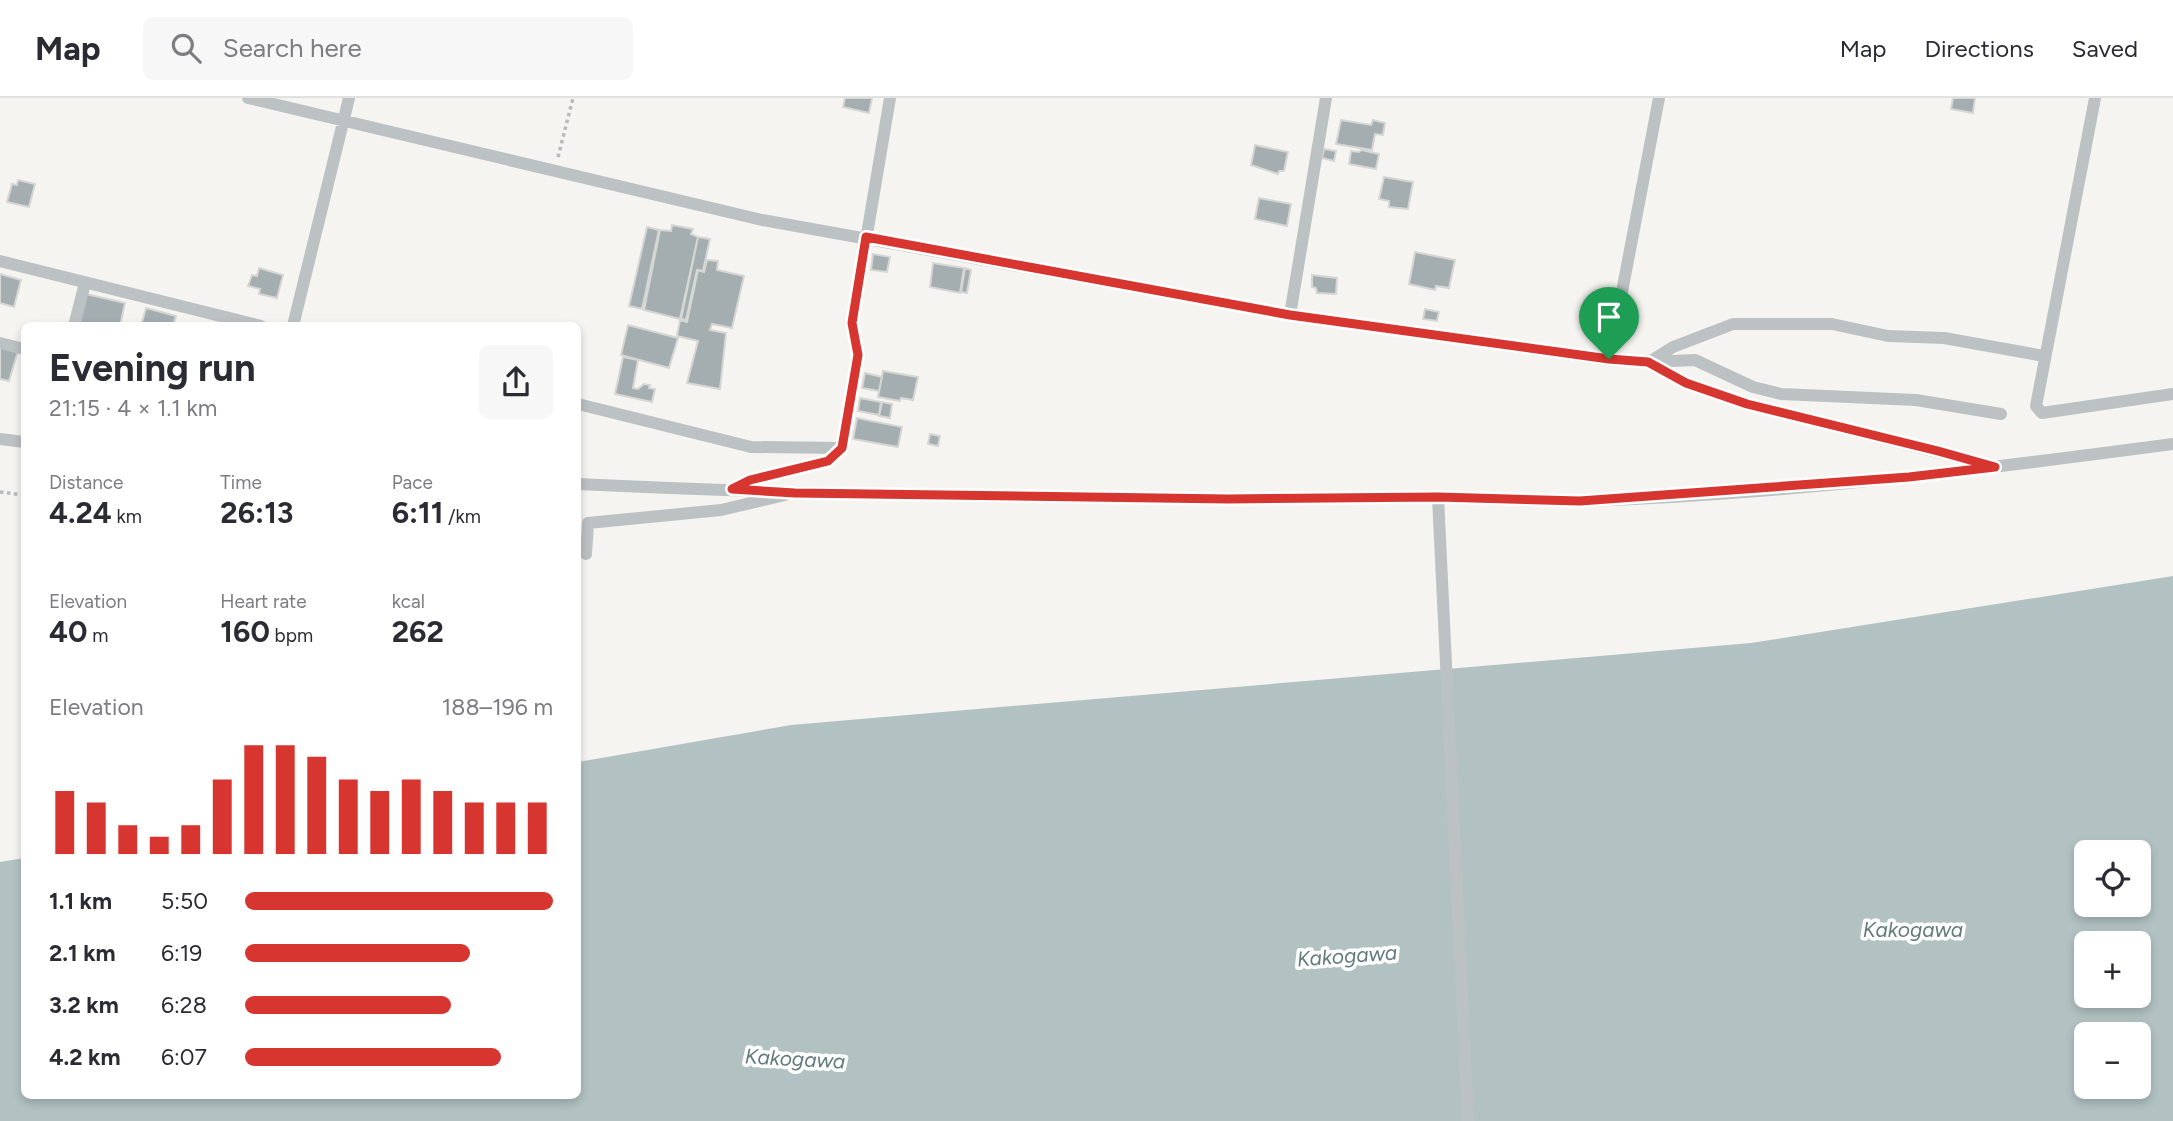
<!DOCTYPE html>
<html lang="en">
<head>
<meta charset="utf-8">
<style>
	body { margin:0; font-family:Figtree,sans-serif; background:#f7f7f7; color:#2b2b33; height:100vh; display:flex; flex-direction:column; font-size:26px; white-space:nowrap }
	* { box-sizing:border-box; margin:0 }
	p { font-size:23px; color:#7c7c81 }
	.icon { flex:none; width:38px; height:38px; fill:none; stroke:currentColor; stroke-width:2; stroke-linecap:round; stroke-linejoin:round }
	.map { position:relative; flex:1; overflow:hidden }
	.drawer { position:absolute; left:21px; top:224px; width:560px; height:777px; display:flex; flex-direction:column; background:#fff; border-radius:10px; box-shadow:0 4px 10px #0003 }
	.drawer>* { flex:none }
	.buttons { position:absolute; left:2074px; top:742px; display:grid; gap:14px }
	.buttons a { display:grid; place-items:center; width:77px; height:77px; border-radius:10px; background:#fff; box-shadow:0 4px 10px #0003; font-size:35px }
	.pin { position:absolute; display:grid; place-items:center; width:60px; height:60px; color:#fff; margin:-72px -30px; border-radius:50% 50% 50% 0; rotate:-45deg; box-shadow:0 0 7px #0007 }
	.pin .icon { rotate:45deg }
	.round { display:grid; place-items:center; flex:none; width:74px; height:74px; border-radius:10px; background:#f7f7f7 }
	.overview { display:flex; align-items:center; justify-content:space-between; height:119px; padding:0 28px }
	h1 { font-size:38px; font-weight:700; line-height:52px }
	.figures { display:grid; grid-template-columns:repeat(3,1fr); gap:10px; height:119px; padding:7px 28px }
	.figures div { display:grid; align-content:center }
	.figures b { font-size:30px; font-weight:700 }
	.figures small { font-size:19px; font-weight:400 }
	.figures p { font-size:19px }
	.chart { height:196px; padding:14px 28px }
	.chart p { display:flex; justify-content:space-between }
	.chart svg { width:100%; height:126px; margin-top:7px; stroke:#d7352f; stroke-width:6 }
	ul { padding:0 28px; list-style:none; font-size:23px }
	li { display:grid; grid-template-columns:112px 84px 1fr; align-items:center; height:52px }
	li i { height:18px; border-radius:9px; background:#d7352f }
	header { display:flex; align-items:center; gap:42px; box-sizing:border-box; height:98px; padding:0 35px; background:#fff; border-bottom:2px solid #e1e1e2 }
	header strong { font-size:33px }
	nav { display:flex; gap:38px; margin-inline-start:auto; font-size:24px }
	.search { width:490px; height:63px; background:#f7f7f7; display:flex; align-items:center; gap:18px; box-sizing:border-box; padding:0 24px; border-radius:10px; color:#7c7c81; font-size:26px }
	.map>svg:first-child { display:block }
</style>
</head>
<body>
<header>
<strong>Map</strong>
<div class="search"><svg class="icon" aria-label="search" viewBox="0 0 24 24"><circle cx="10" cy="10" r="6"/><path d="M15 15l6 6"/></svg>Search here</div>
<nav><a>Map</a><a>Directions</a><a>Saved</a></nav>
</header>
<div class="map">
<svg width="2173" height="1023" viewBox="0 0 2173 1023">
	<rect width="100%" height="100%" fill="#f5f4f1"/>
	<path fill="#b2c2c3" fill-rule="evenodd" d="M2173,478v545h-2173v-259l24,-4v238h554v-334l213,-37 960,-82zM2086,754h52v53h-52zM2086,845h52v53h-52zM2086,936h52v53h-52z"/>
	<path fill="#a4aeb1" stroke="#d6d6d4" stroke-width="2" d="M845,0h27l-3,15 -26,-6z
		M1953,0h22l-2,15 -22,-4z
		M1341,22l30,5 2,-5 12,3 -2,12 -8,-1 -3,16 -36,-6z
		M1255,47l33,7 -4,19h-5l-1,3 -27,-9z
		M1324,51l12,2 -2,10 -12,-3z
		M1361,52l18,4 -3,15 -27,-5 2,-13 8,1z
		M1384,79l29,5 -5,27 -19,-2v-6l-10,-2z
		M18,82l17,4 -6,23 -22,-5 5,-18 5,1z
		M1259,100l32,6 -4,22 -32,-7z
		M672,127l21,4 -2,5 7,3 -18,82 -36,-9 16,-80 11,1z
		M647,129l12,3 -17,79 -13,-3z
		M698,139l12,2 -7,32 -6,-1 -11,50 -5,-1z
		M1415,154l40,8 -6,28 -13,-2 -1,4 -26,-6z
		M873,156l17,3 -3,15 -16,-2z
		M707,162l11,1 -1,9 27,6 -12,52 -20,-4 -2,6 16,3 -6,56 -33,-6 11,-42 -21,-5 3,-16 7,2 11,-52 6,2z
		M933,165l31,5 -4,25 -30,-6z
		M259,170l24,7 -6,23 -18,-4 1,-5 -12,-3 4,-11 5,1z
		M965,170l6,2 -4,23 -6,-1z
		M0,176l21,6 -7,27 -14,-4z
		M1312,177l25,3 -1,16 -19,-1 -1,-5 -4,-1z
		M86,196l39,9 -5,23 -41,-2z
		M146,210l30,8 -3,10h-32z
		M1425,211l14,3 -2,9 -14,-2z
		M628,227l50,13 -9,30 -48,-13z
		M0,247l18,6 -9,30 -9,-2z
		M623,259l15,3 -5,28 5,1 6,-5 6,1 -1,3 6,1 -3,13 -37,-8z
		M883,273l35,6 -5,23 -12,-2 -1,3 -22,-4z
		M865,275l17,4 -3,14 -17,-3z
		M860,300l21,4 -2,13 -21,-4z
		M882,304l10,2 -2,14 -11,-2z
		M857,320l45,9 -4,20 -45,-8z
		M930,336l10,2 -2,10 -10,-2z"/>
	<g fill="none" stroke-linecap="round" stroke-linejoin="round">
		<path stroke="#b6babb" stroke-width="3.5" stroke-dasharray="3.5 3.5" stroke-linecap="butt" d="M558,59l15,-59
			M0,394l24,3"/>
		<path stroke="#bcc1c3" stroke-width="12" d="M248,0l514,122 528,95 319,45 40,2 24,-15 60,-23h99l56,12 56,2 100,18
			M2095,0l-59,308 6,7 131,-19
			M0,163l261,65
			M1290,217l36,-217
			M74,228l11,-43
			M293,228l56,-228
			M0,245l24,6
			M1609,262l50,-262
			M578,306l173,43 91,1
			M0,341l24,3
			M1988,367l-241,-61 -61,-21 -37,-21 46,-2 58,27 28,7 135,6 85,14
			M578,386c275,13 551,16 827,13 59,0 118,5 176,4 198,-6 396,-31 592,-57
			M735,390l15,-8 78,-19 14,-13 16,-93 -6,-32 38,-225
			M1438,399l30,624
			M586,456l2,-31 133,-13 64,-15"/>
	</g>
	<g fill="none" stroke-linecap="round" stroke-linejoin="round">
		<defs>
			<path id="route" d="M866,139l424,78 319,44 39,3 38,21 61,21 191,47 57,16 -86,10 -329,24 -142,-4 -210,2 -433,-6 -63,-4 18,-9 78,-19 14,-13 16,-93 -6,-32z"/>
		</defs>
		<use href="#route" stroke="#fff" stroke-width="14"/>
		<use href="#route" stroke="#d7352f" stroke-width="9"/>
	</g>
	<g text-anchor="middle" stroke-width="7" stroke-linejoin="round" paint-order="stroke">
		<g font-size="21" font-style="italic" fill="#627b7e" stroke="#fff">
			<text x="1913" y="839">Kakogawa</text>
			<text transform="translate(1347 858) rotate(-4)" y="7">Kakogawa</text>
			<text transform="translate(795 961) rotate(3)" y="7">Kakogawa</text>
		</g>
	</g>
</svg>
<div class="buttons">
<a><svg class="icon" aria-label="locate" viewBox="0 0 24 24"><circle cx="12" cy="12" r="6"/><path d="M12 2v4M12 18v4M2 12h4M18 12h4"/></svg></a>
<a>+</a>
<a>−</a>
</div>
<div class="pin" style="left:1609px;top:261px;background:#1e9e55"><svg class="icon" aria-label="arrive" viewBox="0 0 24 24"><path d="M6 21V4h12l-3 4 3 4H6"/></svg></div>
<section class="drawer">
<div class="overview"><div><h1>Evening run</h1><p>21:15 · 4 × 1.1 km</p></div><a class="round"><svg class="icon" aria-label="share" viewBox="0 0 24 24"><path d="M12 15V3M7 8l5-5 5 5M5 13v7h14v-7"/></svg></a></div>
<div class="figures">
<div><p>Distance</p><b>4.24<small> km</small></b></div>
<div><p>Time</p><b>26:13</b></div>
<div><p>Pace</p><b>6:11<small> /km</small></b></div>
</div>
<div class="figures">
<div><p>Elevation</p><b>40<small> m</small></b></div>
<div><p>Heart rate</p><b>160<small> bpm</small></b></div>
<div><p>kcal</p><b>262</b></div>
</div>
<div class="chart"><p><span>Elevation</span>188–196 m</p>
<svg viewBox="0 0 160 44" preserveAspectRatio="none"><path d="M5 44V22M15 44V26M25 44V34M35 44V38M45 44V34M55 44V18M65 44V6M75 44V6M85 44V10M95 44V18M105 44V22M115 44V18M125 44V22M135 44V26M145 44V26M155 44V26"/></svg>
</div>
<ul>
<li><b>1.1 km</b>5:50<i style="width:100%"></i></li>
<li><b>2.1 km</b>6:19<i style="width:73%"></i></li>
<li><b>3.2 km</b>6:28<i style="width:67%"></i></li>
<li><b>4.2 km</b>6:07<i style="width:83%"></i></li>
</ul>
</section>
</div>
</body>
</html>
